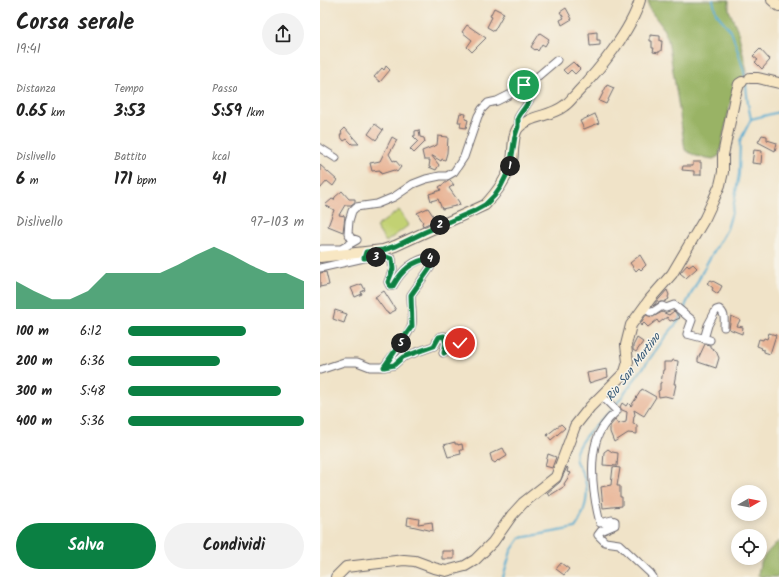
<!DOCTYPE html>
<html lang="it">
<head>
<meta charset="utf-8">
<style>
	body { margin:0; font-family:Kalam,sans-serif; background:#f2f2f2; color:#222; height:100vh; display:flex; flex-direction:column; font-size:15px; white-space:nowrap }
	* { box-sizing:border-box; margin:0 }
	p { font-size:13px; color:#767676 }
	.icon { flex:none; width:22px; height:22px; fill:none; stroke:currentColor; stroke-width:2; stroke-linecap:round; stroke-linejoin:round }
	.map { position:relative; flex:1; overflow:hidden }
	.panel { display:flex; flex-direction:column; background:#fff; width:320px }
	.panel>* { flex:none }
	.needle { width:26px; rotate:81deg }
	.tools { position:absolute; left:411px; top:485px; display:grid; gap:8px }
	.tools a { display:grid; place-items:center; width:36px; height:36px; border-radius:50%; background:#fff; box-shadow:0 2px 10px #0003; font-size:20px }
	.pin { position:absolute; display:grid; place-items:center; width:34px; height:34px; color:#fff; margin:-17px; border:2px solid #fff; border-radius:50%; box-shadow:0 1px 4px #0007 }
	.km { position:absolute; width:20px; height:20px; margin:-10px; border-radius:50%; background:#222; color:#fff; font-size:11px; line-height:20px; text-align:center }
	.round { display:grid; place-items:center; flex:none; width:42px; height:42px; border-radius:21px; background:#f2f2f2 }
	.head { display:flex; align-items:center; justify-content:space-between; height:68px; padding:0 16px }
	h1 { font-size:22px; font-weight:700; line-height:30px }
	.stats { display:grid; grid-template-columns:repeat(3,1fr); gap:6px; height:68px; padding:4px 16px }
	.stats div { display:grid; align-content:center }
	.stats b { font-size:17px; font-weight:700 }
	.stats small { font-size:11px; font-weight:400 }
	.stats p { font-size:11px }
	.chart { height:112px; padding:8px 16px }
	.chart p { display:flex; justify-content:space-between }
	.chart svg { width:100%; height:72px; margin-top:4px; fill:#0b8043; opacity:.7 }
	.cta { display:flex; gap:8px; margin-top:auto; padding:8px 16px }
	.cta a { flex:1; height:46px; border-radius:24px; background:#0b8043; color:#fff; font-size:16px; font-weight:700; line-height:46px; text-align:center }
	.cta a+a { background:#f2f2f2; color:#222 }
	ul { padding:0 16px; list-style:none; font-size:13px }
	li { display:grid; grid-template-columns:64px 48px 1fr; align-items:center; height:30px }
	li i { height:10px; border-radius:5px; background:#0b8043 }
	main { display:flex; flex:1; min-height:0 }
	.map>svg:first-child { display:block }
</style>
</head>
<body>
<main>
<section class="panel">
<div class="head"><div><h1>Corsa serale</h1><p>19:41</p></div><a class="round"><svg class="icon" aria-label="share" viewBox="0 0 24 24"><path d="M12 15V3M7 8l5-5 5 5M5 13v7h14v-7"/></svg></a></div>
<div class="stats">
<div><p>Distanza</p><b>0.65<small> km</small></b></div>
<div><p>Tempo</p><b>3:53</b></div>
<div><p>Passo</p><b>5:59<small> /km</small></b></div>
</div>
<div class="stats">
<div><p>Dislivello</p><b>6<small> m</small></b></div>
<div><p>Battito</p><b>171<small> bpm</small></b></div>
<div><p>kcal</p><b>41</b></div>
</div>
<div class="chart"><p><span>Dislivello</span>97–103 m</p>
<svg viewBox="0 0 160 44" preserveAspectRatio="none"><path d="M0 44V27L10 33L20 38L30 38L40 33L50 22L60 22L70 22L80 22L90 17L100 11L110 6L120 11L130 17L140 22L150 22L160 27V44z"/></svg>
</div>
<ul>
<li><b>100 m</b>6:12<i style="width:67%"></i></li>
<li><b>200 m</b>6:36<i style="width:52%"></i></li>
<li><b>300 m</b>5:48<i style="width:87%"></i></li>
<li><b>400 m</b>5:36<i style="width:100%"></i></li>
</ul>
<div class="cta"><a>Salva</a><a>Condividi</a></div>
</section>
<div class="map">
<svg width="459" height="577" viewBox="0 0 459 577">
	<rect width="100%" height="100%" fill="#f7f3e8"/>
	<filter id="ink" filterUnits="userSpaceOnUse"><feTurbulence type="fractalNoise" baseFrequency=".025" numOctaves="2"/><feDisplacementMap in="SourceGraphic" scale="8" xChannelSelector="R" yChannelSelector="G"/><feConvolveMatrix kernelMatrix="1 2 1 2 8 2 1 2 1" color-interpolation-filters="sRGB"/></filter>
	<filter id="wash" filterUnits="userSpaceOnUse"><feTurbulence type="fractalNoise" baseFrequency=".012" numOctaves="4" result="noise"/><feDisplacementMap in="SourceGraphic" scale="16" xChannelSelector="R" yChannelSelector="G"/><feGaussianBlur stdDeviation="0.9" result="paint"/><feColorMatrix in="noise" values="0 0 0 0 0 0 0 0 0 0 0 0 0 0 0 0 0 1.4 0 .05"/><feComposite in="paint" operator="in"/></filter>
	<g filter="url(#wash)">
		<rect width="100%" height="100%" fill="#f0e3c8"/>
		<path fill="#c2d173" stroke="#727a57" d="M79,210l10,15 -23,17 -10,-15z"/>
		<path fill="#99b365" stroke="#5e6a50" d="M328,0h81v10l9,21 9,41 -13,14 -15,70 -6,3 -17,-3 -11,-6 -7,-48 -10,-62 -6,-14 -13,-17z
			M459,541v36h-17l-4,-2c1,-16 10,-24 21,-34z"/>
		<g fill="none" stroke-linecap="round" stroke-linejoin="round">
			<path stroke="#55acd1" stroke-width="2" d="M393,0l3,13 15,18 6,17 8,27 3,29 3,15
				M431,119l28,-7
				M364,311l2,-7 21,-41 20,-34 6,-20 6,-35 1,-33 11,-22
				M295,406c16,-22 33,-44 48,-66 6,-9 14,-15 19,-25
				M183,577l8,-26 9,-13 55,-10c10,-14 16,-36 8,-53 -3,-9 -10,-12 -7,-23 6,-17 24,-30 36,-43"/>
		</g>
		<g id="blocks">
			<path fill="#e7ae8e" d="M174,8l10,5 -10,18 -7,-4 5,-10 -2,-1z
				M246,8l6,11 -10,6 -2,-5 4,-2 -4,-6z
				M147,25l19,13 -14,14 -5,-5 5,-7 -10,-8z
				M277,32v8h3v5l-10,1 -1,-13z
				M220,33l9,6 -4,7 -3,-2 -4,7 -2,-2 -1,1 -4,-3z
				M330,35l10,1v5h2l-1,10h-2v2l-6,-1 1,-4h-2v-7h-2z
				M440,49l10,11 -8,9 -7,-7 3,-2 -5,-4z
				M253,62l7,7 -5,5 -4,-4 -4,4 -4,-4z
				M66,66l4,4 -10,12 -6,-5 8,-9 2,2z
				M287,85l7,3 -8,16 -7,-3z
				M140,113l6,1 -1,5 3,1 -2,8 -6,-1 1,-5h-3z
				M275,114l4,9 -15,6 -4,-8z
				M55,124l8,6 -7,10 -8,-6z
				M25,128l14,16h-7l-5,-5 -3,2 -4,-5 2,-3 -1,-1z
				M99,130l1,7 4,1 1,4 -11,11 -4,-4 8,-8 -5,-5h2v-5z
				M442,135l5,1v4l10,3 -2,8 -17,-9z
				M118,136l10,1 -1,16 -2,7 -3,-1 -1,2 -10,-6 8,10 -3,5 -7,-3 1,-7h-6l-2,-9 15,-6z
				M72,137l5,3 -8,14 4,7 2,-1 6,7 -4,5 -3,-2 -13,4 -1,-4 -8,1 -2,-8 10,-2z
				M434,150l8,1 -1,13 -9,-1z
				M373,162h8v13h-7v-4l-12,-1 1,-4h10z
				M0,165l17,15 -4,6 -6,-5 -7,8z
				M130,180l4,5 -5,3 10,14 1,3 -18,4 -4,-10 -7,2 -2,-7 12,-4 -2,-3z
				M22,191l7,8h6v3l-4,3h-6l-6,10 6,1 -2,16 -15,-6 6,-16 -9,-5 7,-6 2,1 1,-3z
				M108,208l8,12 -13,6 -1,-3 1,-1 -6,-9z
				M320,255l6,10 -5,5 -2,-2 -3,3 -6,-8z
				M373,264l4,4 -11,10 -6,-5 7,-8 2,2z
				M6,272l3,13 -9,2v-14z
				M391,280l11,6 -4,8 -6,-4 1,-2 -6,-5z
				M42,284l3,6 -4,2 1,2 -7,3 -4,-9z
				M347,290l2,5 -1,2 1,2 -5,3h-4l-7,4z
				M64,291l12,19 -8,4 -1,-2h-1l-11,-15z
				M15,310l12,4 -3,9 -11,-4z
				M354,311l6,7 -7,3 -1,-1 -2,1 -3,-4 -8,6 -2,-3 -9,7 -4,-4 -3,3 -1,-2 6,-9 7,2 9,-5 7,3z
				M411,316l9,4 -3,6 6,1 -1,7 -13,-5z
				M449,333l7,2 -6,19 -6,-2v-2l-3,-1 1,-1 -5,-2 2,-7 4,1 1,-2 3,1z
				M317,338l6,4 -7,10 -3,-2v-4z
				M385,344l5,1v2l6,4 3,7 -3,10 -18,-6v-3z
				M353,360l5,1v1l-4,22h2l-3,14 -8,-2 -6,1 -1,-6 2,-1v-7h1l2,-13h1v-8h8z
				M287,369l1,8 -19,6 -2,-10z
				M322,389l14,8 -12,19 -10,-6 1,5 -1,1 -1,8 4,1v9l-9,-1 -14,9 -4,-10v-6l5,-6 3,4 8,-2 1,-10 -5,-2 -2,-3 2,-4 4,3 2,-3 3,3z
				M241,424l4,4 -14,12 -4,-5z
				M135,442v2h3v1l4,-1 1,6h-3l1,4 -13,3 -4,-12z
				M183,448l4,8 -8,5 -1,-1 -3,3 -3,-2 -2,-7z
				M288,449l4,3 6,1 -1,13 -14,-1 1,-13z
				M228,454l8,3 -4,11 -7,-2z
				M247,467l1,1 -1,4 4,1 -7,11 1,2 -16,10 -2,-3 13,-11z
				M293,467l7,1 -3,18h3v11h2v9l-19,2 -2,-21 10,-2z
				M88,517l11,2 -1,5 14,-2 1,9 -26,-6z
				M122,551h12v8h-12z
				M241,563l8,6 -5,6 -8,-6z"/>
		</g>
	</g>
	<g filter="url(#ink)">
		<use href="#blocks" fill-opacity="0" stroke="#6a666c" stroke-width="1"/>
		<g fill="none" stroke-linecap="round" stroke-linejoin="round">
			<defs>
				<path id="street" d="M199,127l-1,-9c6,-12 20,-22 13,-36
					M0,148l16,10
					M3,257l-1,-8h19l16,-9 -6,-2 -3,-5 1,-12 3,-10 4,-4 21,-3 17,-7 19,-13 13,-5 14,-3h7l7,-4 10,-15 14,-41 4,-7 6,-6 9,-2 12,-6 22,-13 26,-22
					M0,268l44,-10 2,-4
					M322,309l4,-1 4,4h3l9,-6 4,2 8,-3 18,15 -5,14 23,6
					M384,339l4,-14 8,-15 3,-1c7,5 5,11 5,18
					M64,367l10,-2 9,-8 31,-11 5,-9 5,-1 2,7 -3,10 4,-2 2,-6 6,-5 6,3
					M0,370l24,-8h13l13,5h14c7,-10 26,-32 28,-43 1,-9 -1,-19 -1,-29l19,-27 2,-7 -1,-4c-19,3 -29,13 -38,29h-3l-2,-4 5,-13 -1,-10 -8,-3 -20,2
					M282,396l15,15c-9,8 -18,19 -21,31 -7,25 -2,57 4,81l12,-3 3,1v4l-14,6 -3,4 7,7 14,2 31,29 3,4"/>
				<path id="secondary" d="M452,0l7,6
					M430,78h8l21,5
					M0,257l63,-7 12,-4 90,-41c12,-13 23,-27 27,-44 2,-9 0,-26 6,-33 12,-13 32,-11 46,-22 5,-3 9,-9 13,-13 22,-23 54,-62 63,-93
					M16,577l10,-10 58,-7 11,1 19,7 12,3 19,-5 10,-6 18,-18 19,-27 11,-12 33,-26 19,-51 15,-19 35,-35 3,-10 -2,-17 5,-20 19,-26 22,-25 33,-56 8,-17 7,-16 3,-13v-17l12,-58 4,-13 3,-2"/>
			</defs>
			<use href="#street" stroke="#6a666c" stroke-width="9"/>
			<use href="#secondary" stroke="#6a666c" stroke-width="12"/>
			<use href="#street" stroke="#fff" stroke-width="7"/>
			<use href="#secondary" stroke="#f8e7c3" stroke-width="10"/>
		</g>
	</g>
	<g fill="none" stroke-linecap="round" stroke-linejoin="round" filter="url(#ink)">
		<defs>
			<path id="route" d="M140,343l-5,-3 -6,5 -2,6 -3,2 2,-10 -2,-7 -5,1 -5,9 -31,11 -9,8 -10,2 28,-41 -1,-31 19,-27 2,-7 -1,-3c-19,3 -29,12 -38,28h-3l-2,-4 5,-13 -1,-10 -8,-3 -20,2 2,-6 17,-2 13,-4 29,-14 49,-21 11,-6 9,-9 7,-10 9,-18 5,-32 3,-9v-9c6,-12 20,-21 13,-36l-7,3"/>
		</defs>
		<use href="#route" stroke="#fff" stroke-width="8"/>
		<use href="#route" stroke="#0b8043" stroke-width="5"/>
	</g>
	<g text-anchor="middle" stroke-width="3" stroke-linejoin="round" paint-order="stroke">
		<g font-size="12" font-style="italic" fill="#365977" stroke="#f7f3e8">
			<text transform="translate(313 367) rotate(-53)" y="4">Rio San Martino</text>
		</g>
	</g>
</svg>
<div class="tools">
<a><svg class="needle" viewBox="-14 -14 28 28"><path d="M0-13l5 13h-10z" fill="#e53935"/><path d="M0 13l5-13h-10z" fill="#767676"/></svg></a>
<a><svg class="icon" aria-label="locate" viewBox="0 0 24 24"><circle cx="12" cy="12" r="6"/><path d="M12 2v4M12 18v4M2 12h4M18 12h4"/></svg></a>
</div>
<div class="pin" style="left:204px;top:85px;background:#1e9e55"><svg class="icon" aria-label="arrive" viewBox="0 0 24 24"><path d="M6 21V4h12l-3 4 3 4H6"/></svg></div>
<div class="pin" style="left:140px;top:343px;background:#d93025"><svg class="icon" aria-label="check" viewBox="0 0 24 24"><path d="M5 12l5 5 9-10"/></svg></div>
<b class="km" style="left:190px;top:166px">1</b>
<b class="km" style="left:120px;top:225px">2</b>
<b class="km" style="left:56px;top:257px">3</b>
<b class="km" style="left:110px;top:258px">4</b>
<b class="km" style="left:81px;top:343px">5</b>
</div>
</main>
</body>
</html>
